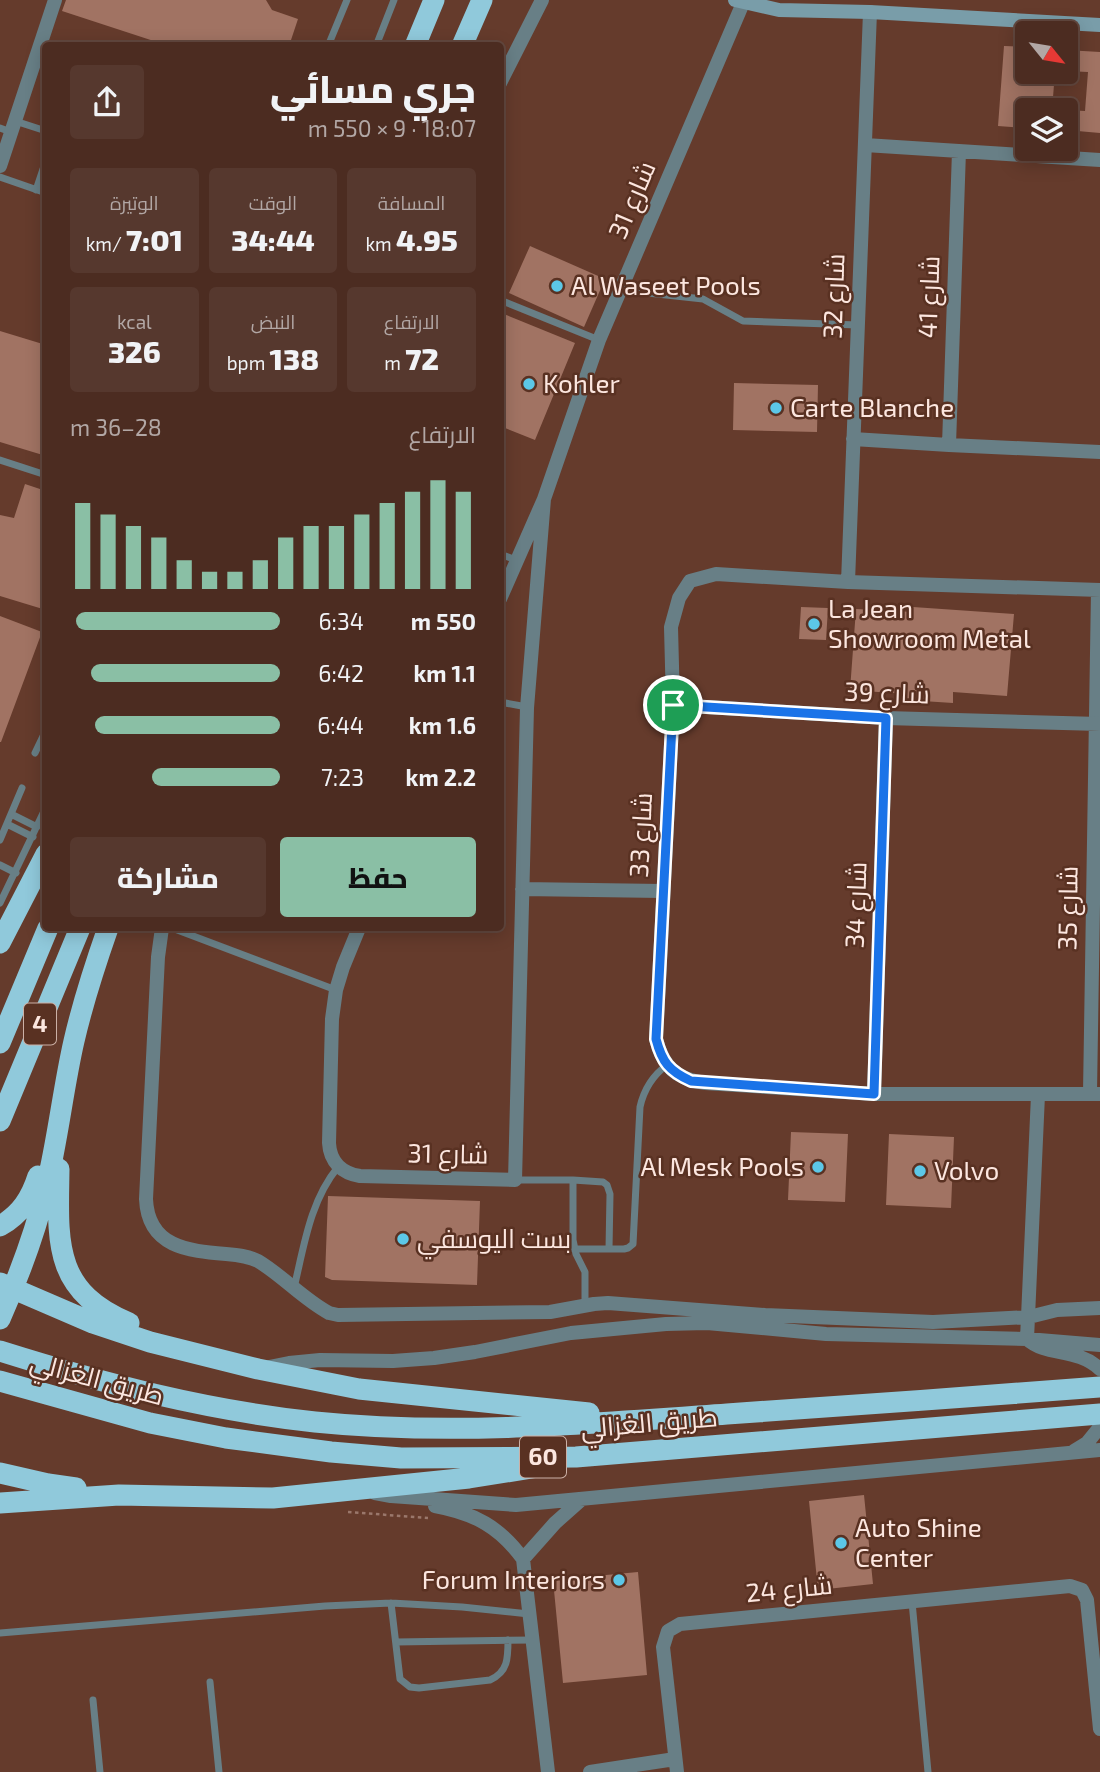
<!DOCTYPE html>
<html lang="ar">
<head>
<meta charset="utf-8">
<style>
	body { margin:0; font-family:"Exo 2",Cairo,sans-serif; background:#56382e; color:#f1f3f6; direction:rtl; height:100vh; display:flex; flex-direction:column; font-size:26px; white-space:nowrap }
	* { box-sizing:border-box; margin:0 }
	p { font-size:23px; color:#b2a7a5 }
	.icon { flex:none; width:38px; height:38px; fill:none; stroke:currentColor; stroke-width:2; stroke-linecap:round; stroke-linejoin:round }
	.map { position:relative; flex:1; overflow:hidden; direction:ltr }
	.panel { position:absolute; left:42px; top:42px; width:462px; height:889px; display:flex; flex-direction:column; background:#4c2c21; border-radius:7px; box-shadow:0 4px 18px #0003,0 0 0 2px #63483f; direction:rtl }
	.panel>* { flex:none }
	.needle { width:46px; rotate:120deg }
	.buttons { position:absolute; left:1015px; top:21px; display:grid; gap:14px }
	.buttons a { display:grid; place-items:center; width:63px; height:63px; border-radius:7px; background:#4c2c21; box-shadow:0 4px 18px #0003,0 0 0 2px #63483f; font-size:35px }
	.pin { position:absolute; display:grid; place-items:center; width:60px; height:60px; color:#fff; margin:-30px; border:4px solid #fff; border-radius:50%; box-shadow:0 2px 7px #0007 }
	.round { display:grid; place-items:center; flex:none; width:74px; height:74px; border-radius:7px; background:#56382e }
	.summary { display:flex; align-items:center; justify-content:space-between; height:119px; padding:0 28px }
	h1 { font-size:38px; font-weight:800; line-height:52px }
	.figures { display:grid; grid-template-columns:repeat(3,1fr); gap:10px; height:119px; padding:7px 28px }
	.figures div { display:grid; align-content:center; border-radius:7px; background:#56382e; text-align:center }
	.figures b { font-size:30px; font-weight:800 }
	.figures small { font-size:19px; font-weight:400 }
	.figures p { font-size:19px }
	.chart { height:196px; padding:14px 28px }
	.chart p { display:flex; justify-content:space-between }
	.chart svg { width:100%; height:126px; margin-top:7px; stroke:#8abfa5; stroke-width:6 }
	.cta { display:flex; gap:14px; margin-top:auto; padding:14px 28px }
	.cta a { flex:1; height:80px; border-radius:7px; background:#8abfa5; color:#111; font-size:28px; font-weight:800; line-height:80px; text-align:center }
	.cta a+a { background:#56382e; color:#f1f3f6 }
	ul { padding:0 28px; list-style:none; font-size:23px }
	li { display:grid; grid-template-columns:112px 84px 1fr; align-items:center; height:52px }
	li i { height:18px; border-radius:9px; background:#8abfa5 }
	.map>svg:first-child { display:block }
</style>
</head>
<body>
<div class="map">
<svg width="1100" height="1772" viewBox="0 0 1100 1772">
	<rect width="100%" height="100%" fill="#653b2c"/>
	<path fill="#a17363" d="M66,0h200l6,10 26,9 -9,27h-120l-107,-35z
		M1004,46l23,1v25h28l-3,38h-25v18l-29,-2z
		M1066,50l34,2v81l-34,-3v-20l19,1 3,-39 -22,-1z
		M530,246l75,33 -21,48 -75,-34z
		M504,314l71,29 -40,97 -35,-14v-104z
		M0,331l46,14v111l-46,-14z
		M734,383l84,2 -1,47 -84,-2z
		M25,484l21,7v119l-46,-14v-81l14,3z
		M801,607l27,1 -2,32 -27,-1z
		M913,607l101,7 -7,82 -54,-4v11l-46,-3v-6l-57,-4 6,-81 57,3z
		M0,616l42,16 -41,110h-1z
		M791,1132l57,2 -3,68 -57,-2z
		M889,1134l65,3 -3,71 -65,-3z
		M328,1196l152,5 -3,84 -145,-5 -7,-3z
		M864,1495l9,89 -55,6 -9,-89z
		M638,1572l9,103 -84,8 -10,-103z"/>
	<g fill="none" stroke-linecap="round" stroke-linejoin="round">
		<path stroke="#9a776b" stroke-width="2.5" stroke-dasharray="3.5 3.5" stroke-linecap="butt" d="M348,1512l80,6"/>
		<path stroke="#687f86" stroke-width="7" d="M328,46l19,-46
			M376,46l18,-46
			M15,121l31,10
			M0,128l11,4
			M0,177l46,16
			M36,190l10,-30
			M620,290l83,9 40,22 115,4
			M500,300l99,40
			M0,460l46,15
			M500,554l16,6
			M500,702l27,5
			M35,753l11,-23
			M11,814l26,13
			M7,824l26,13
			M0,840l22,-52
			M0,865l16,8
			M0,903l46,-96
			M172,928l164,62
			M515,1180h58l30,2 4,3 3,9 -1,55
			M573,1180v60l3,14 9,18v33
			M574,1249h50l4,-1 5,-4 7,-137c4,-18 12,-31 27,-42
			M294,1288c10,-42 16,-87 44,-121
			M912,1602l16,170
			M391,1603l9,76 10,8 9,1 71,-8c18,-8 18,-22 18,-40
			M0,1633l325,-27 66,-3 71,4 67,7
			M396,1642l137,-2
			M210,1682l9,90
			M93,1700l7,72"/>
		<path stroke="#687f86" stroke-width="14" d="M500,83l42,-83
			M865,145l235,15
			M0,166l55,-166
			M853,439l96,6 151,7
			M949,445l10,-294
			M848,582l22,-570
			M1100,590l-252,-8 -132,-8 -26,7 -11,17 -8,29 2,78 -17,334c7,28 20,40 49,44l169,11h226
			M500,599l44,-100 55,-159 144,-337
			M673,705l213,13 214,6
			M522,889l140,2
			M162,928l-4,29 -12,242c2,48 42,52 80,55 11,1 22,2 32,7 25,15 45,38 71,52l9,2 212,-3 44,-8 14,-1 157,12 168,7 96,-5 28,-7 43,-2
			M359,928l-16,39 -7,23 -4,29 -3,124c1,19 13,30 31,33l155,4 12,-472 17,-209
			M1090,1093l8,-503
			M874,1094l12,-376
			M1038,1095l-11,244c20,18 49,8 73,30
			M269,1367l20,-4 31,-3 73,1 41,-3 41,-6 96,-19 95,-9 41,-1 119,11 201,5 73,6
			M1074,1451l13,-8 13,-16
			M375,1493l16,3 125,9 584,-55
			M435,1506c39,7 65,21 88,53l25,213
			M523,1559l32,-36 27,-24
			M590,1772l85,-13
			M677,1772l-14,-125 5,-16 12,-7 390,-38 12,4 5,10 13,129"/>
		<path stroke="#799da9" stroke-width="14" d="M735,0l44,10 91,2 230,13"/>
		<path stroke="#90c9db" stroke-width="21" d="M415,46l19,-46
			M462,46l20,-46
			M0,943l46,-89
			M0,1043l48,-115
			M0,1121l80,-193
			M59,1169c-1,72 -7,122 70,154
			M0,1226c21,-12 31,-28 38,-50
			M0,1283l93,40 57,19 108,27 101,20 230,24
			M0,1319c19,-43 35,-85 46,-131 12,-49 17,-99 28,-147 9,-39 21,-76 34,-113
			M0,1351c105,33 205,59 315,71 137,14 275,2 412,-8 124,-9 249,-17 373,-27
			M0,1381l150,42 76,15 105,14 70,6 175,-1 524,-43
			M0,1473l48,11 28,4
			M0,1503l119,-8 154,3 196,-20 69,-11"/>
	</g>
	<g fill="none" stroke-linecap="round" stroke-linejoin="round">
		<defs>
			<path id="route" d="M673,705l213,13 -12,376 -183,-13c-22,-10 -29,-19 -35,-42z"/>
		</defs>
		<use href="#route" stroke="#fff" stroke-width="14"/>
		<use href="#route" stroke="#1a73e8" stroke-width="9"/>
	</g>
	<g fill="#5cc7e7" stroke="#593122" stroke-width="2.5">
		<circle cx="557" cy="286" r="7"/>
		<circle cx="529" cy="384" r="7"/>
		<circle cx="776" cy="408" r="7"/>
		<circle cx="814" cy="624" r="7"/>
		<circle cx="818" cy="1167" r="7"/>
		<circle cx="920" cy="1171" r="7"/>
		<circle cx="403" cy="1239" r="7"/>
		<circle cx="841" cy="1543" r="7"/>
		<circle cx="619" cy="1580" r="7"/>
	</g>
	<g text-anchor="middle" stroke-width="5" stroke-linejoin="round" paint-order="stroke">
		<g fill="#593122" stroke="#cbb0a6" stroke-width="2">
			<rect x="24" y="1003.5" width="32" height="41" rx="5"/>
			<rect x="520" y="1436.5" width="46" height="41" rx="5"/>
		</g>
		<g font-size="24" font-weight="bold" fill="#fce6df">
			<text x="40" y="1032">4</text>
			<text x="543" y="1465">60</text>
		</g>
		<g font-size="26" fill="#fce6df" stroke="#593122">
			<text transform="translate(632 200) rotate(-67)" y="9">شارع 31</text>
			<text transform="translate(834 296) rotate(-88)" y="9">32 شارع</text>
			<text transform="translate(929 297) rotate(-88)" y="9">شارع 41</text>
			<text transform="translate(887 693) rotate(2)" y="9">شارع 39</text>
			<text transform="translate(641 835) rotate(-87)" y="9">شارع 33</text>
			<text transform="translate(856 905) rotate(-88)" y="9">شارع 34</text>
			<text transform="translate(1068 908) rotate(-89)" y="9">شارع 35</text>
			<text transform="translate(448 1154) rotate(1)" y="9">شارع 31</text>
			<text transform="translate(97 1379) rotate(15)" y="9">طريق الغزالي</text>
			<text transform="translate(649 1423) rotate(-5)" y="9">طريق الغزالي</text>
			<text transform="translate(789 1589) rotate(-6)" y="9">شارع 24</text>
		</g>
		<g font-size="26" fill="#fce6df" stroke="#593122" text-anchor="start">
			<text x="571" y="295">Al Waseet Pools</text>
			<text x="543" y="393">Kohler</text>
			<text x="790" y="417">Carte Blanche</text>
			<text x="828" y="618">La Jean<tspan x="828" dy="30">Showroom Metal</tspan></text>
			<text x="804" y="1176" text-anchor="end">Al Mesk Pools</text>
			<text x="934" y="1180">Volvo</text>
			<text x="417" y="1248">بست اليوسفي</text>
			<text x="855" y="1537">Auto Shine<tspan x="855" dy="30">Center</tspan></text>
			<text x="605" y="1589" text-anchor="end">Forum Interiors</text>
		</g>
	</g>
</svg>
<div class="buttons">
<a><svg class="needle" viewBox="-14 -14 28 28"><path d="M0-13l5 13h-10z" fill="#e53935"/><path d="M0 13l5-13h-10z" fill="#b2a7a5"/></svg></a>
<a><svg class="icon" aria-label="layers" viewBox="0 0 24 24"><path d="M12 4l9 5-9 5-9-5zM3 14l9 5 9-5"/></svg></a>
</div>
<div class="pin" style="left:673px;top:705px;background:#1e9e55"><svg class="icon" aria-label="arrive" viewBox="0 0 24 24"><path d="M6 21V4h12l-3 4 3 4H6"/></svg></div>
<section class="panel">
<div class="summary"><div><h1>جري مسائي</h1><p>18:07 · 9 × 550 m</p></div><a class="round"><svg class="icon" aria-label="share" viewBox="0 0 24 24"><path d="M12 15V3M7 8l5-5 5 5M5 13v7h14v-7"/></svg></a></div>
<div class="figures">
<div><p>المسافة</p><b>4.95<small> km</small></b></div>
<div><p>الوقت</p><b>34:44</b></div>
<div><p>الوتيرة</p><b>7:01<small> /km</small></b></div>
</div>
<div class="figures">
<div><p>الارتفاع</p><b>72<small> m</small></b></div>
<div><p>النبض</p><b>138<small> bpm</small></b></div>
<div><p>kcal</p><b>326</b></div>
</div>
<div class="chart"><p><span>الارتفاع</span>28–36 m</p>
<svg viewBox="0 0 160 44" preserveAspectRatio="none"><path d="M5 44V14M15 44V18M25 44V22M35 44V26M45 44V34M55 44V38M65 44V38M75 44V34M85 44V26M95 44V22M105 44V22M115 44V18M125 44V14M135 44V10M145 44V6M155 44V10"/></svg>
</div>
<ul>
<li><b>550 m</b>6:34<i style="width:97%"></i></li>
<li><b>1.1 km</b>6:42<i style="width:90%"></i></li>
<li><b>1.6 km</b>6:44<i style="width:88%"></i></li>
<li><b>2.2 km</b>7:23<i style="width:61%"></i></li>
</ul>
<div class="cta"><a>حفظ</a><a>مشاركة</a></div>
</section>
</div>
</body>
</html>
